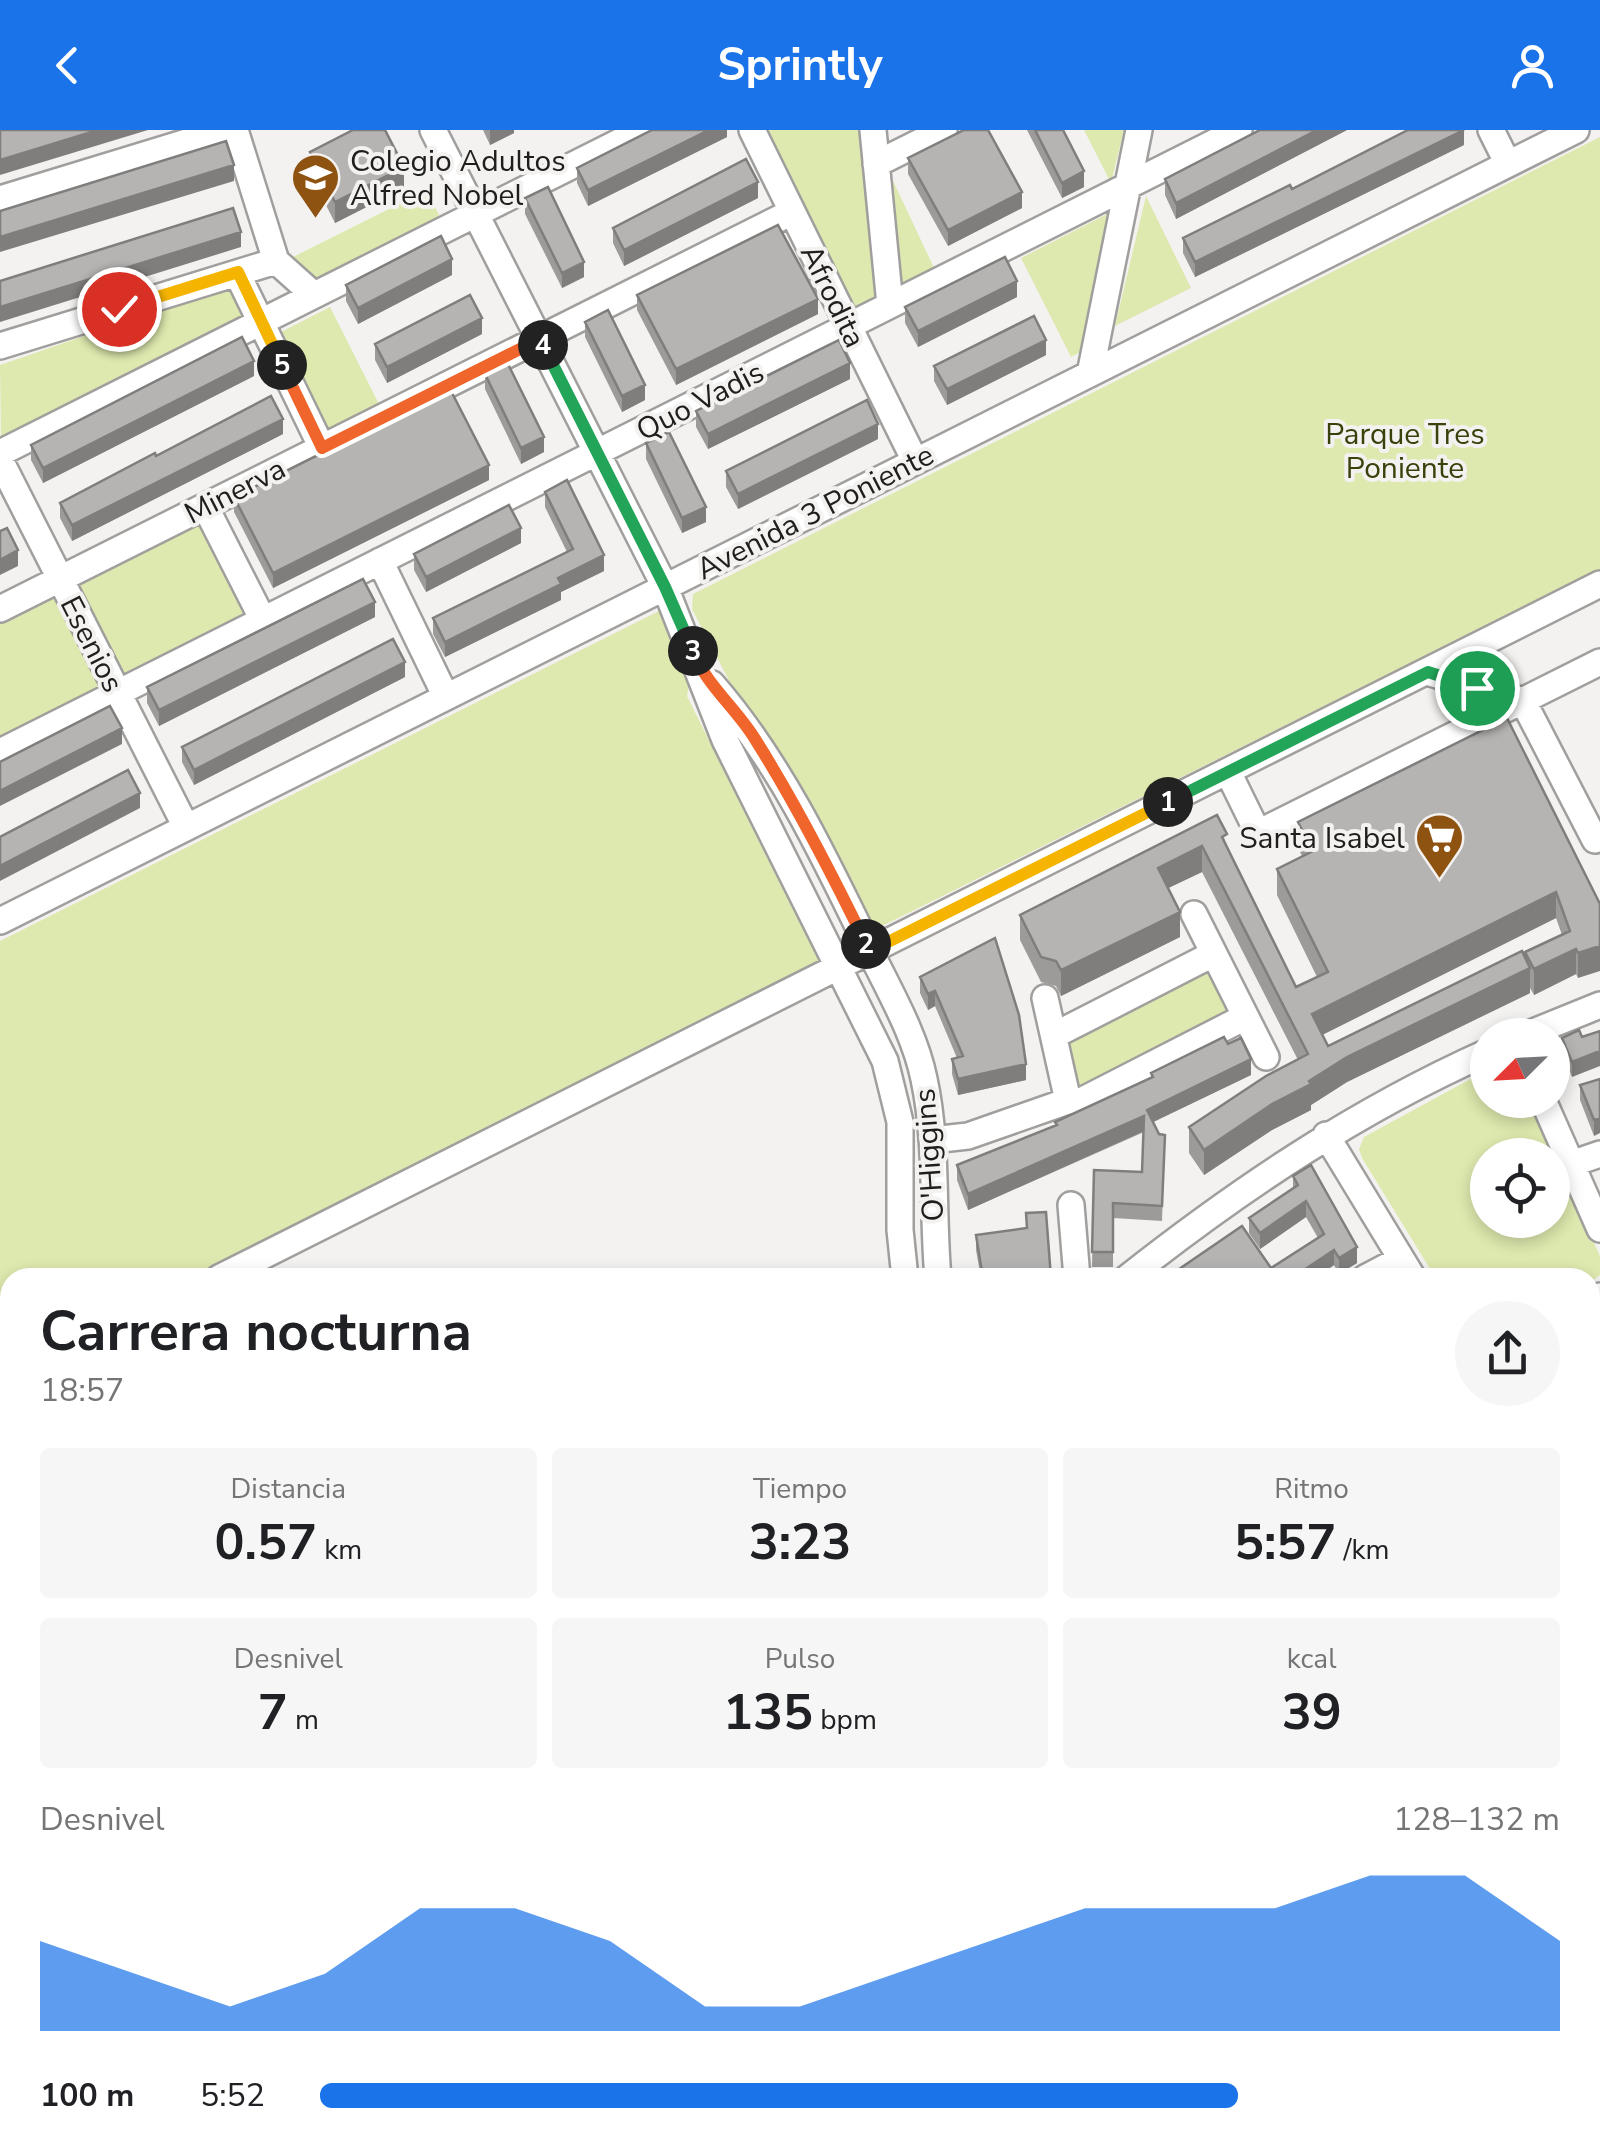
<!DOCTYPE html>
<html lang="es">
<head>
<meta charset="utf-8">
<style>
	body { margin:0; font-family:"Nunito Sans",sans-serif; background:#f6f6f6; color:#202124; height:100vh; display:flex; flex-direction:column; font-size:38px; white-space:nowrap }
	* { box-sizing:border-box; margin:0 }
	p { font-size:32px; color:#757577 }
	.icon { flex:none; width:55px; height:55px; fill:none; stroke:currentColor; stroke-width:2; stroke-linecap:round; stroke-linejoin:round }
	.map { position:relative; flex:1; overflow:hidden }
	.panel { position:absolute; left:0px; top:1138px; width:1600px; height:888px; display:flex; flex-direction:column; background:#fff; border-radius:30px 30px 0 0; box-shadow:0 5px 15px #0003 }
	.panel>* { flex:none }
	.needle { width:65px; rotate:246deg }
	.fabs { position:absolute; left:1470px; top:888px; display:grid; gap:20px }
	.fabs a { display:grid; place-items:center; width:100px; height:100px; border-radius:50%; background:#fff; box-shadow:0 5px 15px #0003; font-size:50px }
	.pin { position:absolute; display:grid; place-items:center; width:85px; height:85px; color:#fff; margin:-42px; border:5px solid #fff; border-radius:50%; box-shadow:0 2px 10px #0007 }
	.km { position:absolute; width:50px; height:50px; margin:-25px; border-radius:50%; background:#222; color:#fff; font-size:28px; line-height:50px; text-align:center }
	.round { display:grid; place-items:center; flex:none; width:105px; height:105px; border-radius:52px; background:#f6f6f6 }
	.overview { display:flex; align-items:center; justify-content:space-between; height:170px; padding:0 40px }
	h1 { font-size:55px; font-weight:700; line-height:75px }
	.stats { display:grid; grid-template-columns:repeat(3,1fr); gap:15px; height:170px; padding:10px 40px }
	.stats div { display:grid; align-content:center; border-radius:10px; background:#f6f6f6; text-align:center }
	.stats b { font-size:50px; font-weight:700 }
	.stats small { font-size:28px; font-weight:400 }
	.stats p { font-size:28px }
	.chart { height:280px; padding:20px 40px }
	.chart p { display:flex; justify-content:space-between }
	.chart svg { width:100%; height:180px; margin-top:10px; fill:#1a73e8; opacity:.7 }
	ul { padding:0 40px; list-style:none; font-size:32px }
	li { display:grid; grid-template-columns:160px 120px 1fr; align-items:center; height:75px }
	li i { height:25px; border-radius:12px; background:#1a73e8 }
	header { display:flex; justify-content:space-between; align-items:center; height:130px; padding:0 40px; background:#1a73e8; color:#fff; font-size:45px; font-weight:700 }
	.map>svg:first-child { display:block }
</style>
</head>
<body>
<header><svg class="icon" aria-label="back" viewBox="0 0 24 24"><path d="M15 5l-7 7 7 7"/></svg>Sprintly<svg class="icon" aria-label="person" viewBox="0 0 24 24"><circle cx="12" cy="8" r="4"/><path d="M4 21q1-7 8-7t8 7"/></svg></header>
<div class="map">
<svg width="1600" height="2024" viewBox="0 0 1600 2024">
	<rect width="100%" height="100%" fill="#f4f2f0"/>
	<path fill="#dde9ae" fill-rule="evenodd" d="M757,0h107l17,168 -32,16z
		M1084,0h40l-13,53z
		M1600,7v432l-726,361 -78,-149 -42,-52 -62,-120 1,-15z
		M886,36l49,104 -42,22z
		M427,60l14,29 -125,63 -31,-21z
		M1146,66l45,92 -76,38z
		M1117,79l-31,140 -15,8 -50,-99z
		M233,155l14,29 -246,124 -1,-73z
		M330,177l50,99 -53,27 -50,-99z
		M204,389l51,100 -131,67 -51,-100z
		M54,454l53,103 -107,55v-131z
		M663,479l29,61 -5,26 133,268 -626,313 -184,1v91l-10,5v-433z
		M1208,838l23,44 -152,80 -11,-7 1,-43z
		M1487,940l1,30h41l71,156v19l-10,8v-5l-155,-1 -73,-119 -3,-9 5,-12zM1488,1025h64v65h-64z
		M1600,1542v183l-10,-5v-170z"/>
	<g fill="none" stroke-linecap="round" stroke-linejoin="round">
		<defs>
			<path id="minor" d="M235,0l41,131
				M433,0l232,457 60,153 160,321 15,61v108l5,48
				M752,0l163,331
				M873,0l17,175
				M1491,0l17,34
				M876,34l68,-34
				M0,69l226,-69
				M276,131l38,34
				M237,143l85,175
				M0,216l276,-85
				M1090,244l49,-244
				M0,323l643,-323
				M0,330l186,367
				M205,376l58,114
				M380,431l66,136
				M0,479l792,-397
				M1427,542l96,29 72,139 5,-2
				M712,554c68,78 114,176 159,269 20,41 44,82 53,126 14,65 8,133 14,199
				M0,622l1239,-622
				M1228,642l30,61 342,-171
				M1194,784l72,143
				M0,791l1576,-791
				M1045,868l23,103
				M1055,905l158,-81
				M1526,905l74,-30
				M1543,970l57,129
				M1326,1005l87,143
				M932,1010l36,-4 100,-35h13l164,-84
				M1571,1034l29,-10
				M1071,1075l6,73
				M219,1148l1381,-694
				M1127,1148c113,-89 229,-167 361,-226
				M1365,1148l36,-19
				M1590,1171l10,-5
				M0,1257l10,-5
				M1590,1324l10,-5
				M0,1326l10,14
				M1590,1361l10,-6
				M0,1379l10,14
				M1590,1407l10,16
				M1590,1459l10,16
				M1590,1527l10,-7
				M1590,1738l10,6
				M1590,1903l10,6
				M1590,1943l10,8
				M576,2015l11,9
				M630,2015l12,9
				M915,2015l14,9
				M1176,2015l13,9
				M1436,2015l15,9
				M20,2024l20,-9
				M700,2024l1,-9"/>
		</defs>
		<use href="#minor" stroke="#a19f9d" stroke-width="30"/>
		<use href="#minor" stroke="#fff" stroke-width="25"/>
	</g>
	<path fill="#9d9b99" fill-rule="evenodd" d="M350,0h35l19,58 -69,35 -25,-50v-21l40,-21z
		M483,0h31v3l-24,12z
		M727,0v7l-139,69 -11,-23v-15z
		M1027,0h36l21,57 -22,11z
		M1260,0h87l-171,89 -11,-24v-16z
		M1464,15l-269,132 -12,-24v-15z
		M908,28l114,50 -74,38 -40,-72z
		M525,68l59,79 -22,11 -37,-74z
		M758,68l-134,68 -11,-23v-15z
		M452,145l-94,49 -12,-23v-16z
		M637,165l181,19 -142,71 -39,-75z
		M1017,167l-99,50 -13,-24v-16z
		M585,192l60,78 -23,12 -37,-75z
		M482,204l-95,49 -12,-23v-16z
		M1046,225l-99,50 -13,-24v-15z
		M485,244l59,78 -23,12 -36,-75z
		M254,246l-211,107 -12,-23v-15z
		M850,249l-142,70 -12,-22v-16z
		M283,304l-211,107 -12,-23v-15l96,-47z
		M878,309l-140,70 -12,-22v-16z
		M646,313l60,79 -24,11 -36,-74z
		M489,350l-216,108 -39,-76v-15z
		M545,362l59,79 -43,21v8l-116,57 -12,-23v-16l134,-66 -22,-45z
		M521,413l-95,49 -12,-22v-16z
		M375,487l-216,109 -12,-23v-16z
		M405,547l-211,108 -12,-23v-15z
		M1217,685l10,32 69,140 21,-10 -40,-82v-26l25,-13 -4,-8v-26l301,82 -21,74 -2,-4 -42,21 -4,-7v5l-183,89 -36,23v5l-39,20 -68,45 -15,-22v-26l109,-67 -96,-188 -34,16 12,49 -119,59 -5,-10 -15,-4 -21,-42v-25zM1556,788l6,17 -37,17v6l-197,88 -6,-11z
		M920,847l106,103 -68,15 -6,-21v-15l5,-1 -22,-52 -7,4 -8,-17z
		M1582,907l-10,40 -10,-24v-15z
		M1228,914l23,31 -98,47 6,12 6,1 -3,86 -49,-3v49h-21l2,-97 48,2 2,-40 -176,78 -11,-30v-15l98,-40v-3l96,-44v-5z
		M1600,949l-6,57 -14,-36v-15z
		M1293,1046l64,87 -18,11 -5,-9 -19,13h-149l105,-10 47,-30 -12,-21 -46,32 -11,-16v-15l44,-30z
		M1026,1083l25,65h-70l-5,-28v-15l50,-7z
		M1590,1762l10,6v102l-10,-6z
		M827,2015h46l15,9h-61z
		M968,2015h160l14,9h-160z
		M1239,2015h17l-5,7z
		M1324,2015h75l14,9h-72z
		M1496,2015h66l5,3 33,6h-90z
		M396,2016l164,8h-164z"/>
	<path fill="#7f7e7d" d="M98,0h50l-148,45v-15z
		M490,0h24v3l-24,12z
		M709,0h18v7l-139,69v-16z
		M1317,0h30l-171,89v-16z
		M1464,0v15l-269,132v-15z
		M234,35v16l-234,71v-15z
		M404,37v21l-69,35v-21z
		M1084,41v16l-22,11v-15z
		M758,52v16l-134,68v-16z
		M1022,62v16l-74,38v-16z
		M241,102v15l-241,75v-15z
		M452,129v16l-94,49v-16z
		M584,132v15l-22,11v-15z
		M1017,151v16l-99,50v-16z
		M818,169v15l-142,71v-16z
		M482,188v16l-95,49v-16z
		M1046,210v15l-99,50v-16z
		M254,231v15l-211,107v-15z
		M850,233v16l-142,70v-15z
		M645,255v15l-23,12v-16z
		M283,289v15l-211,107v-16z
		M878,294v15l-140,70v-15z
		M544,307v15l-23,12v-16z
		M489,335v15l-216,108v-15z
		M706,377v15l-24,11v-15z
		M521,398v15l-95,49v-15z
		M18,420v16l-18,9v-15z
		M604,425v16l-43,21v8l-116,57v-15l113,-64z
		M375,472v15l-216,109v-16z
		M405,532v15l-211,108v-15z
		M122,598v16l-122,62v-15z
		M140,663v15l-140,73v-15z
		M1202,716v26l-44,21v-25z
		M1556,762v26l-244,122v-26z
		M1180,782v25l-119,59v-26z
		M1600,816v25l-22,7v-25z
		M1576,819v25l-42,21v-26z
		M1530,838v25l-183,89 -36,23v5l-39,20 -68,45v-25l68,-46 75,-47z
		M935,861v15l-7,4v-16z
		M1600,921v15l-28,11v-15z
		M1251,929v16l-104,50v-15z
		M1026,934v16l-68,15v-16z
		M1144,986v15l-176,79v-16z
		M1600,988v15l-6,3v-16z
		M1306,1071v16l-46,32v-16z
		M1357,1117v16l-18,11v-16z
		M1334,1120v15l-19,13h-23z
		M1600,1269v16l-10,5v-16z
		M10,1655v23l-10,5v-23z
		M10,1743v23l-10,5v-23z
		M338,2015h27v3l-13,6h-34z"/>
	<path fill="#b6b4b2" stroke="#7f7e7d" stroke-width="2.5" d="M0,0h98l-98,30z
		M353,0h32l19,37 -69,35 -25,-50z
		M652,0h57l-121,60 -11,-22z
		M964,0h24l34,62 -74,38 -40,-72z
		M1035,0h28l21,41 -22,12z
		M1260,0h57l-141,73 -11,-24z
		M1408,0h56l-269,132 -12,-24 107,-53 2,4z
		M226,11l8,24 -234,72v-26z
		M746,29l12,23 -134,68 -11,-22z
		M548,57l36,75 -22,11 -37,-75z
		M233,78l8,24 -241,75v-26z
		M778,95l40,74 -142,70 -39,-74z
		M441,106l11,23 -94,49 -12,-23z
		M1005,127l12,24 -99,50 -13,-24z
		M470,165l12,23 -95,49 -12,-23z
		M608,180l37,75 -23,11 -37,-74z
		M1034,186l12,24 -99,49 -13,-23z
		M242,207l12,24 -211,107 -12,-23z
		M839,210l11,23 -142,71 -12,-23z
		M507,232l37,75 -23,11 -36,-74z
		M450,259l39,76 -216,108 -39,-76z
		M271,266l12,23 -211,106 -12,-22 95,-50 1,3z
		M867,270l11,24 -140,70 -12,-23z
		M669,302l37,75 -24,11 -36,-75z
		M567,350l37,75 -46,23 3,6 -116,58 -12,-24 140,-69 -28,-57z
		M509,375l12,23 -95,49 -12,-23z
		M7,398l11,22 -18,10v-29z
		M363,449l12,23 -216,108 -12,-23z
		M393,509l12,23 -211,108 -12,-23z
		M110,576l12,22 -122,63v-29z
		M1507,588l93,186v42l-22,7 -2,-4 -42,20 -9,-17 45,-21 -14,-39 -244,122 16,32 194,-95 8,17 -183,89 -38,24 2,3 -39,20 -68,46 -15,-23 77,-51 42,-22 -106,-208 -44,22 22,44 -119,58 -5,-9 -15,-4 -21,-42 197,-100 10,19 -5,3 74,150 32,-15 -51,-103 36,-18 -15,-29z
		M128,640l12,23 -140,73v-29z
		M995,808l24,77 7,49 -68,15 -6,-20 11,-3 -28,-65 -7,3 -8,-17z
		M1579,900l3,7 18,-6v20l-28,11 -10,-24z
		M1224,907l4,7 13,-6 10,21 -104,51 12,24 6,1 -3,71 -49,-3v49h-21l2,-82 48,2 2,-56 -176,78 -11,-29 100,-40 -2,-3 98,-45 -2,-4z
		M1600,949v39l-6,2 -14,-35z
		M1311,1035l46,82 -18,11 -5,-8 -42,28h-126l76,-52 29,42 53,-34 -18,-33 -46,32 -11,-15 49,-33 -5,-9z
		M1046,1082l5,66h-68l-7,-43 51,-7 -1,-15z
		M1600,1197v72l-10,5v-71z
		M10,1619v36l-10,5v-37z
		M10,1704v39l-10,5v-39z
		M1590,1762l10,6v87l-10,-6z
		M1590,1977l10,6 -1,41h-65l-14,-9h42l5,3 2,-3h21z
		M113,2015h225l-20,9h-224z
		M397,2015h152l11,9h-153z
		M733,2015h29v2l10,7h-39z
		M833,2015h40l15,9h-41z
		M992,2015h136l14,9h-136z
		M1274,2015h20l14,9h-33l-5,-3z
		M1354,2015h45l14,8 -1,1h-41z"/>
	<g fill="none" stroke-linecap="round" stroke-linejoin="round">
		<defs>
			<path id="split-1" d="M1168,672l260,-130 49,16"/>
			<path id="split-2" d="M866,814l4,7 298,-149"/>
			<path id="split-3" d="M693,521c13,34 43,57 62,88 41,65 77,135 111,205"/>
			<path id="split-4" d="M543,215l122,242 28,64"/>
			<path id="split-5" d="M282,235l40,83 218,-109 3,6"/>
			<path id="split-6" d="M119,179l119,-37 44,93"/>
		</defs>
		<use href="#split-1" stroke="#fff" stroke-width="20"/>
		<use href="#split-2" stroke="#fff" stroke-width="20"/>
		<use href="#split-3" stroke="#fff" stroke-width="20"/>
		<use href="#split-4" stroke="#fff" stroke-width="20"/>
		<use href="#split-5" stroke="#fff" stroke-width="20"/>
		<use href="#split-6" stroke="#fff" stroke-width="20"/>
		<use href="#split-1" stroke="#22a559" stroke-width="12"/>
		<use href="#split-2" stroke="#f5b400" stroke-width="12"/>
		<use href="#split-3" stroke="#f0652b" stroke-width="12"/>
		<use href="#split-4" stroke="#22a559" stroke-width="12"/>
		<use href="#split-5" stroke="#f0652b" stroke-width="12"/>
		<use href="#split-6" stroke="#f5b400" stroke-width="12"/>
	</g>
	<defs>
		<symbol id="school-pin" viewBox="-11 -11 22 30"><path d="M0 17L-7.5 6A9.5 9.5 0 1 1 7.5 6Z" fill="#8e5311" stroke="#f4f2f0"/><path d="M0-5L7-2L0 1L-7-2ZM-4 1L0 2.5L4 1V4Q0 6-4 4Z" fill="#fff"/></symbol>
		<symbol id="supermarket-pin" viewBox="-11 -11 22 30"><path d="M0 17L-7.5 6A9.5 9.5 0 1 1 7.5 6Z" fill="#8e5311" stroke="#f4f2f0"/><path d="M-6-5.5h2.5l.6 2H6L4.5 2H-2.5L-4.4-4H-6ZM-1.5 3.2a1.3 1.3 0 1 0 .1 0ZM3 3.2a1.3 1.3 0 1 0 .1 0Z" fill="#fff"/></symbol>
	</defs>
	<g fill-rule="evenodd">
		<use href="#school-pin" x="288" y="20" width="55" height="75"/>
		<use href="#supermarket-pin" x="1412" y="680" width="55" height="75"/>
	</g>
	<g text-anchor="middle" stroke-width="8" stroke-linejoin="round" paint-order="stroke">
		<g font-size="30" fill="#1e1e1d" stroke="#f4f2f0" text-anchor="start">
			<text x="350" y="41">Colegio Adultos<tspan x="350" dy="34">Alfred Nobel</tspan></text>
			<text x="1405" y="718" text-anchor="end">Santa Isabel</text>
		</g>
		<g font-size="30" fill="#1e1e1d" stroke="#f4f2f0">
			<text transform="translate(833 166) rotate(64)" y="10">Afrodita</text>
			<text transform="translate(700 271) rotate(-27)" y="10">Quo Vadis</text>
			<text transform="translate(235 361) rotate(-27)" y="10">Minerva</text>
			<text transform="translate(815 382) rotate(-27)" y="10">Avenida 3 Poniente</text>
			<text transform="translate(92 514) rotate(63)" y="10">Esenios</text>
			<text transform="translate(929 1025) rotate(-94)" y="10">O'Higgins</text>
		</g>
		<g font-size="30" fill="#3a420c" stroke="#f4f2f0">
			<text x="1405" y="314">Parque Tres<tspan x="1405" dy="34">Poniente</tspan></text>
		</g>
	</g>
</svg>
<div class="fabs">
<a><svg class="needle" viewBox="-14 -14 28 28"><path d="M0-13l5 13h-10z" fill="#e53935"/><path d="M0 13l5-13h-10z" fill="#757577"/></svg></a>
<a><svg class="icon" aria-label="locate" viewBox="0 0 24 24"><circle cx="12" cy="12" r="6"/><path d="M12 2v4M12 18v4M2 12h4M18 12h4"/></svg></a>
</div>
<div class="pin" style="left:1477px;top:558px;background:#1e9e55"><svg class="icon" aria-label="arrive" viewBox="0 0 24 24"><path d="M6 21V4h12l-3 4 3 4H6"/></svg></div>
<div class="pin" style="left:119px;top:179px;background:#d93025"><svg class="icon" aria-label="check" viewBox="0 0 24 24"><path d="M5 12l5 5 9-10"/></svg></div>
<b class="km" style="left:1168px;top:672px">1</b>
<b class="km" style="left:866px;top:814px">2</b>
<b class="km" style="left:693px;top:521px">3</b>
<b class="km" style="left:543px;top:215px">4</b>
<b class="km" style="left:282px;top:235px">5</b>
<section class="panel">
<div class="overview"><div><h1>Carrera nocturna</h1><p>18:57</p></div><a class="round"><svg class="icon" aria-label="share" viewBox="0 0 24 24"><path d="M12 15V3M7 8l5-5 5 5M5 13v7h14v-7"/></svg></a></div>
<div class="stats">
<div><p>Distancia</p><b>0.57<small> km</small></b></div>
<div><p>Tiempo</p><b>3:23</b></div>
<div><p>Ritmo</p><b>5:57<small> /km</small></b></div>
</div>
<div class="stats">
<div><p>Desnivel</p><b>7<small> m</small></b></div>
<div><p>Pulso</p><b>135<small> bpm</small></b></div>
<div><p>kcal</p><b>39</b></div>
</div>
<div class="chart"><p><span>Desnivel</span>128–132 m</p>
<svg viewBox="0 0 160 44" preserveAspectRatio="none"><path d="M0 44V22L10 30L20 38L30 30L40 14L50 14L60 22L70 38L80 38L90 30L100 22L110 14L120 14L130 14L140 6L150 6L160 22V44z"/></svg>
</div>
<ul>
<li><b>100 m</b>5:52<i style="width:74%"></i></li>
</ul>
</section>
</div>
</body>
</html>
